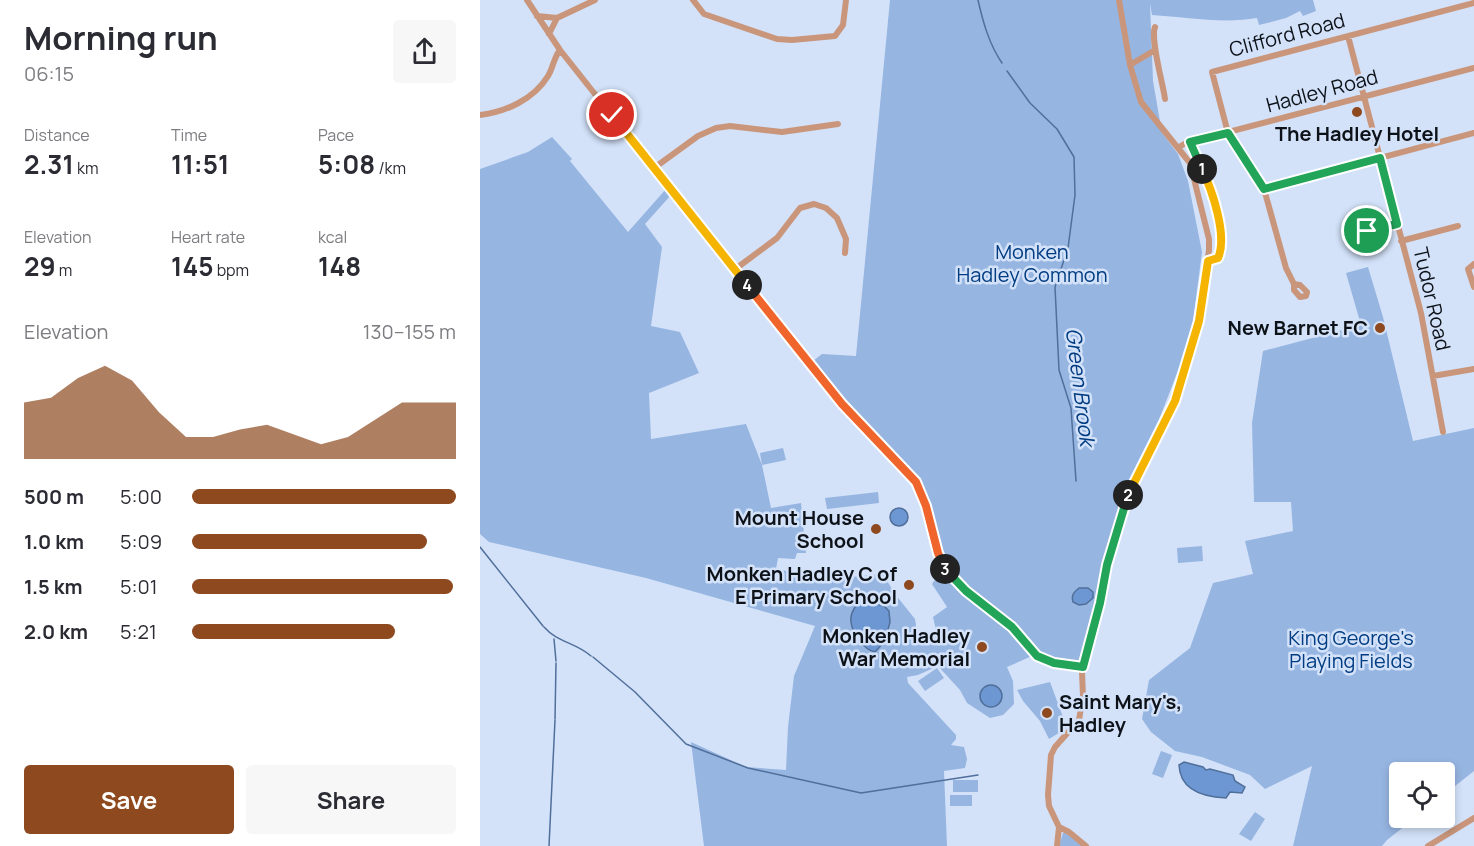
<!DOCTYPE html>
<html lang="en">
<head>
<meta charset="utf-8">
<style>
	body { margin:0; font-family:Manrope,sans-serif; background:#f7f7f7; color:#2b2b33; height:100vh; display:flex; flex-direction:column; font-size:22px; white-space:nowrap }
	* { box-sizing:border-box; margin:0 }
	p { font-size:20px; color:#7c7c81 }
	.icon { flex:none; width:33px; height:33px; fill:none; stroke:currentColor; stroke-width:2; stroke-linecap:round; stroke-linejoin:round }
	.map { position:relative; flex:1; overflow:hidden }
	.panel { display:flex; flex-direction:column; background:#fff; width:480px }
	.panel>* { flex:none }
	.tools { position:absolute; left:909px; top:762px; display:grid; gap:12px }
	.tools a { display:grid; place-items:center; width:66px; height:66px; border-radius:6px; background:#fff; box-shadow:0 3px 9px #0003; font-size:30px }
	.pin { position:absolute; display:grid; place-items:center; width:51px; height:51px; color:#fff; margin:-26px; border:3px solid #fff; border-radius:50%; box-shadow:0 2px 6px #0007 }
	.km { position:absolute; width:30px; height:30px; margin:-15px; border-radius:50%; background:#222; color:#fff; font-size:16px; line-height:30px; text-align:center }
	.round { display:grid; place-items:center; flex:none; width:63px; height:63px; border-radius:6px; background:#f7f7f7 }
	.headline { display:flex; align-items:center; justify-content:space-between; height:102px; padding:0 24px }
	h1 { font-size:33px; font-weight:700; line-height:45px }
	.metrics { display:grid; grid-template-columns:repeat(3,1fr); gap:9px; height:102px; padding:6px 24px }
	.metrics div { display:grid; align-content:center }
	.metrics b { font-size:26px; font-weight:700 }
	.metrics small { font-size:16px; font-weight:400 }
	.metrics p { font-size:16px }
	.chart { height:168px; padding:12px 24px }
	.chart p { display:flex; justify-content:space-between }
	.chart svg { width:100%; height:108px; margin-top:6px; fill:#8e491f; opacity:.7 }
	.action { display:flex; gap:12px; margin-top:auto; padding:12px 24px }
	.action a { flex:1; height:69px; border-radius:6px; background:#8e491f; color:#fff; font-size:24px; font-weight:700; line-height:69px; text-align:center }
	.action a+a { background:#f7f7f7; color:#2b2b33 }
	ul { padding:0 24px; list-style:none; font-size:20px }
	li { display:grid; grid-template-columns:96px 72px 1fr; align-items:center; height:45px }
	li i { height:15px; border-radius:8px; background:#8e491f }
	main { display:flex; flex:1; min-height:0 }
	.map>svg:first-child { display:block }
</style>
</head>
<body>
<main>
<section class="panel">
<div class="headline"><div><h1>Morning run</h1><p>06:15</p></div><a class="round"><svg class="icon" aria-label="share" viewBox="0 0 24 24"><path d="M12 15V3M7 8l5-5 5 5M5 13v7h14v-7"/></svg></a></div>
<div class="metrics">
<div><p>Distance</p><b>2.31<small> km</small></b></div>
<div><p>Time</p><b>11:51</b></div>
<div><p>Pace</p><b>5:08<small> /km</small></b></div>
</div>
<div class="metrics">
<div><p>Elevation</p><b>29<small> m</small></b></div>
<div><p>Heart rate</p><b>145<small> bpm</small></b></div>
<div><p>kcal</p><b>148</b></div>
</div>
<div class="chart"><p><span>Elevation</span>130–155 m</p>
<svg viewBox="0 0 160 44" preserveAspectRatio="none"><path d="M0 44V21L10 19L20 11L30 6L40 12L50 25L60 35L70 35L80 32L90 30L100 34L110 38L120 35L130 28L140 21L150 21L160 21V44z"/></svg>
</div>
<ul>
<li><b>500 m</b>5:00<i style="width:100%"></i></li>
<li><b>1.0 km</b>5:09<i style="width:89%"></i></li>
<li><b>1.5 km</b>5:01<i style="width:99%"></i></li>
<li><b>2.0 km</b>5:21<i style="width:77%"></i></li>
</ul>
<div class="action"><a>Save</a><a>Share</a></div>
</section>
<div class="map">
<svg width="994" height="846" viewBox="0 0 994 846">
	<rect width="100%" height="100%" fill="#d3e2f9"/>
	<path fill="#96b5e1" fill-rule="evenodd" d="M410,0h423l3,11 -13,5 -3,-5 -14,7 -27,7 -2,-7c-34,6 -71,-1 -105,-3l-2,-12 3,78 9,52 16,21 10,27 14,71 -11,85 -77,199 -11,31 -5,36 -18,60 -22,-2 -17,-5 -86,-78 -12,-19 -11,-39 -14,-40 -58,-64 -47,-55 9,-7 34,2z
		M72,137l20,22 -2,2 58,71 38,-43 5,6 -26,29 17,23 -11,79 29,6 19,41 -50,20 2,46 95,-15 16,41 -2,-12 23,-5 3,12 -24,5 9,43 30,-5 5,50h-9l-2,6 -17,-1 -2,11 53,10 54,-5 12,20 20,25 3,19 14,2 4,-10 -3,-13 14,-10 -15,-23 2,-3 9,-7 17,19 48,36 24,27 -25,11 6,14 1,23 -11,11 -13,3 -23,-15 -7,-13 -22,-24 -20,9 -11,2 1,6 48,52v4l-5,6 13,2 3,12 -2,9 -21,3 3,75h-243l-13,-104 55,25 40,3 2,-43 6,-51 21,-50 -169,-48 -157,-36 -9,-8v-365l48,-17zM388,602l10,1 7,38 -10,10 -14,-48z
		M888,267l15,50 30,124 61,-13v343l-29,23 -1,-22h-44v46h15l-28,22 -5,6h-89l19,-80 -47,23 -15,-14 -48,-18 -27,-6 -24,-19 -9,-13 7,-39 41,-32 23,-65 40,-9 -8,-33 48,-10 -2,-29h-37l-2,-79 11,-72 98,-26 -15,-52z
		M398,492l1,11 -52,6 -2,-11z
		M722,546l1,15 -25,2 -1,-15z
		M457,668l7,10 -19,13 -7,-10z
		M570,682l17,46 -18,11 -9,-18 -17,-20 -6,-11z
		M681,751l11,4 -9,23 -11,-4z
		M473,780h25v12h-25z
		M470,795h22v11h-22z
		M775,812l10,7 -14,22 -12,-7z
		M583,833h3l17,13h-24z"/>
	<path fill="#6d97d2" stroke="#506f9a" stroke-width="1.5" d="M410 517a9 9 0 1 1 18 0a9 9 0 1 1-18 0Z
		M599,588h9l5,4v6l-7,6 -7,1 -6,-3c-2,-7 1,-10 6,-14z
		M388,602l16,4 5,5 1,11 -5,19 -10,11c-11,-2 -23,-19 -24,-30 -1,-7 2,-12 6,-18z
		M500 696a11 11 0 1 1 22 0a11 11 0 1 1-22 0Z
		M704,762l19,5 3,3 4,-1 23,6 2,6 10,6 -3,6 -12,-1 -4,6c-22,-1 -46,-7 -47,-33z"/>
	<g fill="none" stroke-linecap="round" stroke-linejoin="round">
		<path stroke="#506f9a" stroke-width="1.5" d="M498,0c5,22 11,44 24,63
			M527,71l23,32 27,26 17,28 1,38 -7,53 -13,39 4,83 12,38 5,73
			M0,547l63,79
			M64,627c14,16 31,15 47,29
			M74,639l2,22
			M113,657l42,35 51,52 62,24 113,25 117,-18
			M75,719l1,-56
			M69,846l6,-126"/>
		<path stroke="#c9967c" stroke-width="6" d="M47,0l33,50 256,323 26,31 74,78 15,41 11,39 11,17 31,28 28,20 25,29 17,7 29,4
			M213,0l11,14 73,25 15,1 43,-4 8,-11 3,-25
			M57,16l20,2 38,-18
			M675,27c-5,12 8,56 10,72
			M69,34l8,-16
			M868,36l73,277 22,119
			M650,65l25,-15
			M0,115c26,-3 54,-16 68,-39 5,-8 6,-19 12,-26
			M710,142c12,28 40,87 28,116l-10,3
			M699,147l7,-4 288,-75
			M174,168l44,-32 18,-8 14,-2 52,6 56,-8
			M784,189l210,-56
			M921,241l57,-15
			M881,248l2,-14 34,-10
			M994,264l-6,5 6,18
			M254,270l43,-32 23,-30 14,-4 12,4 11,10 9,21 -1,14
			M814,284l6,1 7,7 -1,4 -6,1 -6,-7v-6l-8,-16 -22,-79 -36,-56 -16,-61 262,-69
			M953,376l41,-7
			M579,827l10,5 17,14
			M577,846l2,-19 -10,-21 -1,-11 3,-40 4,-8 24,-27 4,-24 -1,-24 2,-16 13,-39 10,-52 24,-78 44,-86 24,-80 10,-71v-11l-19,-76 -49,-61 -11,-37 -11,-65
			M948,846l46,-28"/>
	</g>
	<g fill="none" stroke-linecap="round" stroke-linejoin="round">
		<defs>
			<path id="split-1" d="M722,169l-12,-27 38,-9 36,56 116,-31 17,66 -30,7"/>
			<path id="split-2" d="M648,495l47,-94 24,-80 9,-60 10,-3c10,-22 -6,-68 -16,-89"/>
			<path id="split-3" d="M465,569l21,22 46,36 25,29 17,7 29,4 17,-64 7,-38 21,-70"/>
			<path id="split-4" d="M267,285l95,119 74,78 10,24 12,47 7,16"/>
			<path id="split-5" d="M132,115l135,170"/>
		</defs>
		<use href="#split-1" stroke="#fff" stroke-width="12"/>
		<use href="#split-2" stroke="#fff" stroke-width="12"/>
		<use href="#split-3" stroke="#fff" stroke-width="12"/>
		<use href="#split-4" stroke="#fff" stroke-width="12"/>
		<use href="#split-5" stroke="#fff" stroke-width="12"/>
		<use href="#split-1" stroke="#22a559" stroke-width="8"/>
		<use href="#split-2" stroke="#f5b400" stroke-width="8"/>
		<use href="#split-3" stroke="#22a559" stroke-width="8"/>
		<use href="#split-4" stroke="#f0652b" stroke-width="8"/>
		<use href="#split-5" stroke="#f5b400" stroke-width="8"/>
	</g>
	<g fill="#8e491f" stroke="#d3e2f9" stroke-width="2">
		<circle cx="877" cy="112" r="6"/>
		<circle cx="900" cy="328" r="6"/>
		<circle cx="396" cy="529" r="6"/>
		<circle cx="429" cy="585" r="6"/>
		<circle cx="502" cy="647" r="6"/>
		<circle cx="567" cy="713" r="6"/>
	</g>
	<g text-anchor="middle" stroke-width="5" stroke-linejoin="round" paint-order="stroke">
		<g font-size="20" fill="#0d1219" stroke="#d3e2f9">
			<text transform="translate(807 35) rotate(-15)" y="7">Clifford Road</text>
			<text transform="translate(842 91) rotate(-15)" y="7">Hadley Road</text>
			<text transform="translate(952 299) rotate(77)" y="7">Tudor Road</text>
		</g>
		<g font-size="20" font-weight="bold" fill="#0d1219" stroke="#d3e2f9" text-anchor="end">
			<text x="877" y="141" text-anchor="middle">The Hadley Hotel</text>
			<text x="888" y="335">New Barnet FC</text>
			<text x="384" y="525">Mount House<tspan x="384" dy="23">School</tspan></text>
			<text x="417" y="581">Monken Hadley C of<tspan x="417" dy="23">E Primary School</tspan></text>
			<text x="490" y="643">Monken Hadley<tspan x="490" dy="23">War Memorial</tspan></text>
			<text x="579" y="709" text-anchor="start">Saint Mary's,<tspan x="579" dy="23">Hadley</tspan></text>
		</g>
		<g font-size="20" fill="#013c81" stroke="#d3e2f9">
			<text x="552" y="259">Monken<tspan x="552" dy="23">Hadley Common</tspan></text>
			<text x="871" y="645">King George's<tspan x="871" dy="23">Playing Fields</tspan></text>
		</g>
		<g font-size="21" font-style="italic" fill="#003b80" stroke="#d3e2f9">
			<text transform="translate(600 387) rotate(83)" y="7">Green Brook</text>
		</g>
	</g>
</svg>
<div class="tools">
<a><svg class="icon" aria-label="locate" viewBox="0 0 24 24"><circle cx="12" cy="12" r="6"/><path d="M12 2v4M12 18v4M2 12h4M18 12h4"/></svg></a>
</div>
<div class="pin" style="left:887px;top:231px;background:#1e9e55"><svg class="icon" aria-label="arrive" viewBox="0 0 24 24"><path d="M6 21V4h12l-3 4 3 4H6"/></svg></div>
<div class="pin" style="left:132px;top:115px;background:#d93025"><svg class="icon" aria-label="check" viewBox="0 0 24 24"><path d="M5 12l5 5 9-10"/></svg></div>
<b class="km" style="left:722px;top:169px">1</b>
<b class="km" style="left:648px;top:495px">2</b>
<b class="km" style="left:465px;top:569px">3</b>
<b class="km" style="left:267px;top:285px">4</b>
</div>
</main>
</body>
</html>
